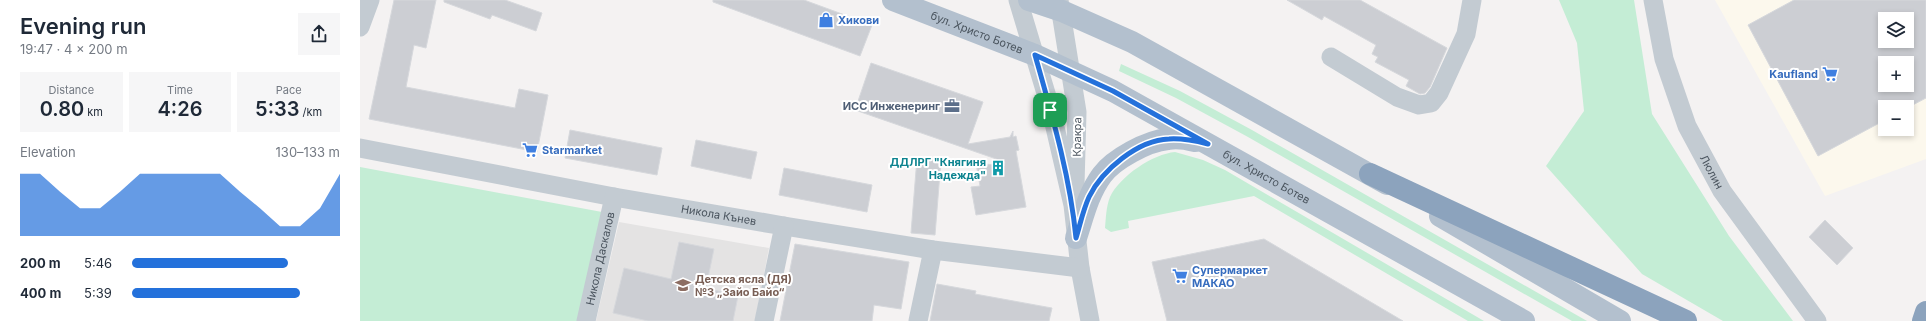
<!DOCTYPE html>
<html lang="en">
<head>
<meta charset="utf-8">
<style>
	body { margin:0; font-family:Inter,sans-serif; background:#f6f6f7; color:#1f2937; height:100vh; display:flex; flex-direction:column; font-size:15px; white-space:nowrap }
	* { box-sizing:border-box; margin:0 }
	p { font-size:13px; color:#747a83 }
	.icon { flex:none; width:22px; height:22px; fill:none; stroke:currentColor; stroke-width:2; stroke-linecap:round; stroke-linejoin:round }
	.map { position:relative; flex:1; overflow:hidden }
	.drawer { display:flex; flex-direction:column; background:#fff; width:360px }
	.drawer>* { flex:none }
	.tools { position:absolute; left:1518px; top:12px; display:grid; gap:8px }
	.tools a { display:grid; place-items:center; width:36px; height:36px; border-radius:0px; background:#fff; box-shadow:0 2px 6px #0003; font-size:20px }
	.pin { position:absolute; display:grid; place-items:center; width:34px; height:34px; color:#fff; margin:-17px; border-radius:8px; box-shadow:0 2px 6px #0006 }
	.round { display:grid; place-items:center; flex:none; width:42px; height:42px; border-radius:0px; background:#f6f6f7 }
	.summary { display:flex; align-items:center; justify-content:space-between; height:68px; padding:0 20px }
	h1 { font-size:22px; font-weight:600; line-height:30px }
	.stats { display:grid; grid-template-columns:repeat(3,1fr); gap:6px; height:68px; padding:4px 20px }
	.stats div { display:grid; align-content:center; border-radius:0px; background:#f6f6f7; text-align:center }
	.stats b { font-size:20px; font-weight:600 }
	.stats small { font-size:11px; font-weight:400 }
	.stats p { font-size:11px }
	.chart { height:112px; padding:8px 20px }
	.chart p { display:flex; justify-content:space-between }
	.chart svg { width:100%; height:72px; margin-top:4px; fill:#2471db; opacity:.7 }
	ul { padding:0 20px; list-style:none; font-size:13px }
	li { display:grid; grid-template-columns:64px 48px 1fr; align-items:center; height:30px }
	li i { height:10px; border-radius:5px; background:#2471db }
	main { display:flex; flex:1; min-height:0 }
	.map>svg:first-child { display:block }
</style>
</head>
<body>
<main>
<section class="drawer">
<div class="summary"><div><h1>Evening run</h1><p>19:47 · 4 × 200 m</p></div><a class="round"><svg class="icon" aria-label="share" viewBox="0 0 24 24"><path d="M12 15V3M7 8l5-5 5 5M5 13v7h14v-7"/></svg></a></div>
<div class="stats">
<div><p>Distance</p><b>0.80<small> km</small></b></div>
<div><p>Time</p><b>4:26</b></div>
<div><p>Pace</p><b>5:33<small> /km</small></b></div>
</div>
<div class="chart"><p><span>Elevation</span>130–133 m</p>
<svg viewBox="0 0 160 44" preserveAspectRatio="none"><path d="M0 44V6L10 6L20 17L30 27L40 27L50 17L60 6L70 6L80 6L90 6L100 6L110 17L120 27L130 38L140 38L150 27L160 6V44z"/></svg>
</div>
<ul>
<li><b>200 m</b>5:46<i style="width:75%"></i></li>
<li><b>400 m</b>5:39<i style="width:81%"></i></li>
</ul>
</section>
<div class="map">
<svg width="1566" height="321" viewBox="0 0 1566 321">
	<rect width="100%" height="100%" fill="#f4f2f2"/>
	<path fill="#fcf8ed" fill-rule="evenodd" d="M1355,0h211v159l-101,37zM1525,19h22v22h-22zM1525,63h22v22h-22zM1525,107h22v22h-22z"/>
	<path fill="#e4e3e3" d="M259,222l150,26 -14,73h-159z"/>
	<path fill="#c4edd5" d="M1199,0h75l18,114 77,122 64,85h-70l-81,-47 -96,-108 38,-55 -7,-68z
		M761,64l59,27 72,39 335,191h-15l-324,-184 -72,-39 -57,-27z
		M815,152l28,8 22,10 259,151h-16l-214,-125 -126,25 1,7 -18,4 -6,-4c1,-10 1,-21 5,-31 10,-21 43,-43 65,-45z
		M0,167l242,45 -25,109h-217z"/>
	<path fill="#ccced3" stroke="#d6d8dc" fill-rule="evenodd" d="M34,0h42l-10,48 -12,-3 -8,42 109,21 4,-19 29,6 -11,57 -168,-33z
		M84,0h61l37,13 -6,18 -44,-16 -2,4 -46,-17z
		M353,0h91l68,25 -12,31 -147,-54z
		M927,0h73l87,48 -17,39 -5,6 -5,1 -14,-8 3,-6 -34,-18 3,-5 -6,-3 4,-9 -52,-29 -2,4z
		M1434,0h132v98l-19,10 -22,-1v13l-67,36 -70,-131zM1525,19h22v22h-22zM1525,63h22v22h-22z
		M511,63l112,39 -15,42 42,-7 3,-6v6l3,-1 3,14 -3,1 10,56 -50,8 -5,-28 9,-1 -4,-23 28,3 1,-4 -150,-52z
		M210,130l92,18 -5,27 -92,-17z
		M336,140l61,12 -6,27 -60,-13z
		M557,158l24,2 -6,75 -24,-2z
		M424,168l88,17 -5,27 -88,-17z
		M1465,220l28,28 -16,17 -28,-28z
		M904,239l139,82h-236l-15,-59z
		M319,242l35,7 -8,39 32,8 -5,25h-85l-35,-8 11,-45 47,11z
		M435,244l114,18 -8,47 -27,-4 -2,16h-92z
		M577,284l39,7 -1,3 77,14 -3,13h-119z"/>
	<g fill="none" stroke-linecap="round" stroke-linejoin="round">
		<g stroke="#c3cbd2" stroke-width="19">
			<path d="M658,0l33,110 22,95 7,63 10,53"/>
			<path d="M699,0l18,112 -2,73"/>
			<path id="s1" d="M1293,0l11,59 23,67 35,65 95,130"/>
			<path d="M0,27l10,-27"/>
			<path d="M971,57l66,40 22,8 12,-2 8,-10 27,-59 6,-34"/>
			<path id="s2" d="M0,148l254,49 170,29 149,24 147,18"/>
			<path id="s3" d="M226,321l28,-124"/>
			<path d="M404,321l20,-95"/>
			<path d="M558,321l15,-71"/>
		</g>
		<g stroke="#b3c0ce" stroke-width="22">
			<path id="s4" d="M533,0l142,55 78,36 411,230"/>
			<path d="M669,0l33,11 70,31 255,142"/>
			<path d="M1080,216l180,105"/>
			<path d="M716,238c7,-21 12,-44 26,-63 12,-16 45,-34 66,-36 9,-2 19,0 27,2"/>
		</g>
		<path stroke="#8ca3bd" stroke-width="22" d="M1010,174l316,147
			M1563,321l3,-9"/>
	</g>
	<g fill="none" stroke-linecap="round" stroke-linejoin="round">
		<defs>
			<path id="route" d="M675,55l78,36 95,53c-12,-3 -25,-6 -39,-5 -31,1 -67,31 -80,58 -6,13 -9,28 -13,41 -6,-62 -24,-123 -41,-183z"/>
		</defs>
		<use href="#route" stroke="#fff" stroke-width="8"/>
		<use href="#route" stroke="#2471db" stroke-width="5"/>
	</g>
	<defs>
		<symbol id="shop-bare" viewBox="-9 -9 18 18"><path d="M-5-2.5h2.3a2.7 3.5 0 0 1 5.4 0H5L5.5 6h-11ZM-1.5-2.5h3a1.5 2.3 0 0 0-3 0Z" fill="#3f7fe0" stroke="#fff" stroke-width="2.5" paint-order="stroke"/></symbol>
		<symbol id="supermarket-bare" viewBox="-9 -9 18 18"><path d="M-6-5.5h2.5l.6 2H6L4.5 2H-2.5L-4.4-4H-6ZM-1.5 3.2a1.3 1.3 0 1 0 .1 0ZM3 3.2a1.3 1.3 0 1 0 .1 0Z" fill="#3f7fe0" stroke="#fff" stroke-width="2.5" paint-order="stroke"/></symbol>
		<symbol id="office-bare" viewBox="-9 -9 18 18"><path d="M-6-3h4V-5.5h4V-3h4V5H-6ZM-1-4.5V-3h2v-1.5ZM-6 0V1H6V0Z" fill="#5c6f8a" stroke="#fff" stroke-width="2.5" paint-order="stroke"/></symbol>
		<symbol id="building-bare" viewBox="-9 -9 18 18"><path d="M-4-6H4V6H1V3H-1V6H-4ZM-2.5-4.3h1.7v1.8h-1.7ZM.8-4.3h1.7v1.8H.8ZM-2.5-1h1.7V.8h-1.7ZM.8-1h1.7V.8H.8Z" fill="#0f9aa8" stroke="#fff" stroke-width="2.5" paint-order="stroke"/></symbol>
		<symbol id="school-bare" viewBox="-9 -9 18 18"><path d="M0-5L7-2L0 1L-7-2ZM-4 1L0 2.5L4 1V4Q0 6-4 4Z" fill="#8d6e63" stroke="#fff" stroke-width="2.5" paint-order="stroke"/></symbol>
	</defs>
	<g fill-rule="evenodd">
		<use href="#shop-bare" x="455" y="9" width="22" height="22"/>
		<use href="#supermarket-bare" x="1459" y="63" width="22" height="22"/>
		<use href="#office-bare" x="581" y="95" width="22" height="22"/>
		<use href="#supermarket-bare" x="159" y="139" width="22" height="22"/>
		<use href="#building-bare" x="627" y="157" width="22" height="22"/>
		<use href="#supermarket-bare" x="809" y="265" width="22" height="22"/>
		<use href="#school-bare" x="312" y="274" width="22" height="22"/>
	</g>
	<g text-anchor="middle" stroke-width="4" stroke-linejoin="round" paint-order="stroke">
		<g font-size="11" font-weight="bold" fill="#366cbe" stroke="#fff" text-anchor="start">
			<text x="478" y="24">Хикови</text>
			<text x="1458" y="78" text-anchor="end">Kaufland</text>
			<text x="182" y="154">Starmarket</text>
			<text x="832" y="274">Супермаркет<tspan x="832" dy="13">МАКАО</tspan></text>
		</g>
		<g font-size="11" fill="#4a545e" stroke="#fff">
			<text dy="4" stroke="none"><textPath href="#s4" startOffset="90">бул. Христо Ботев</textPath></text>
			<text transform="translate(717 137) rotate(-89)" y="4">Кракра</text>
			<text dy="4" stroke="none"><textPath href="#s1" startOffset="183">Люлин</textPath></text>
			<text dy="4" stroke="none"><textPath href="#s4" startOffset="414">бул. Христо Ботев</textPath></text>
			<text dy="4" stroke="none"><textPath href="#s2" startOffset="365">Никола Кънев</textPath></text>
			<text dy="4" stroke="none"><textPath href="#s3" startOffset="64">Никола Даскалов</textPath></text>
		</g>
		<g font-size="11" font-weight="bold" fill="#4e5e75" stroke="#fff" text-anchor="end">
			<text x="580" y="110">ИСС Инженеринг</text>
		</g>
		<g font-size="11" font-weight="bold" fill="#0d838f" stroke="#fff" text-anchor="end">
			<text x="626" y="166">ДДЛРГ "Княгиня<tspan x="626" dy="13">Надежда"</tspan></text>
		</g>
		<g font-size="11" font-weight="bold" fill="#785e54" stroke="#fff" text-anchor="start">
			<text x="335" y="283">Детска ясла (ДЯ)<tspan x="335" dy="13">№3 „Зайо Байо“</tspan></text>
		</g>
	</g>
</svg>
<div class="tools">
<a><svg class="icon" aria-label="layers" viewBox="0 0 24 24"><path d="M12 4l9 5-9 5-9-5zM3 14l9 5 9-5"/></svg></a>
<a>+</a>
<a>−</a>
</div>
<div class="pin" style="left:690px;top:110px;background:#1e9e55"><svg class="icon" aria-label="arrive" viewBox="0 0 24 24"><path d="M6 21V4h12l-3 4 3 4H6"/></svg></div>
</div>
</main>
</body>
</html>
